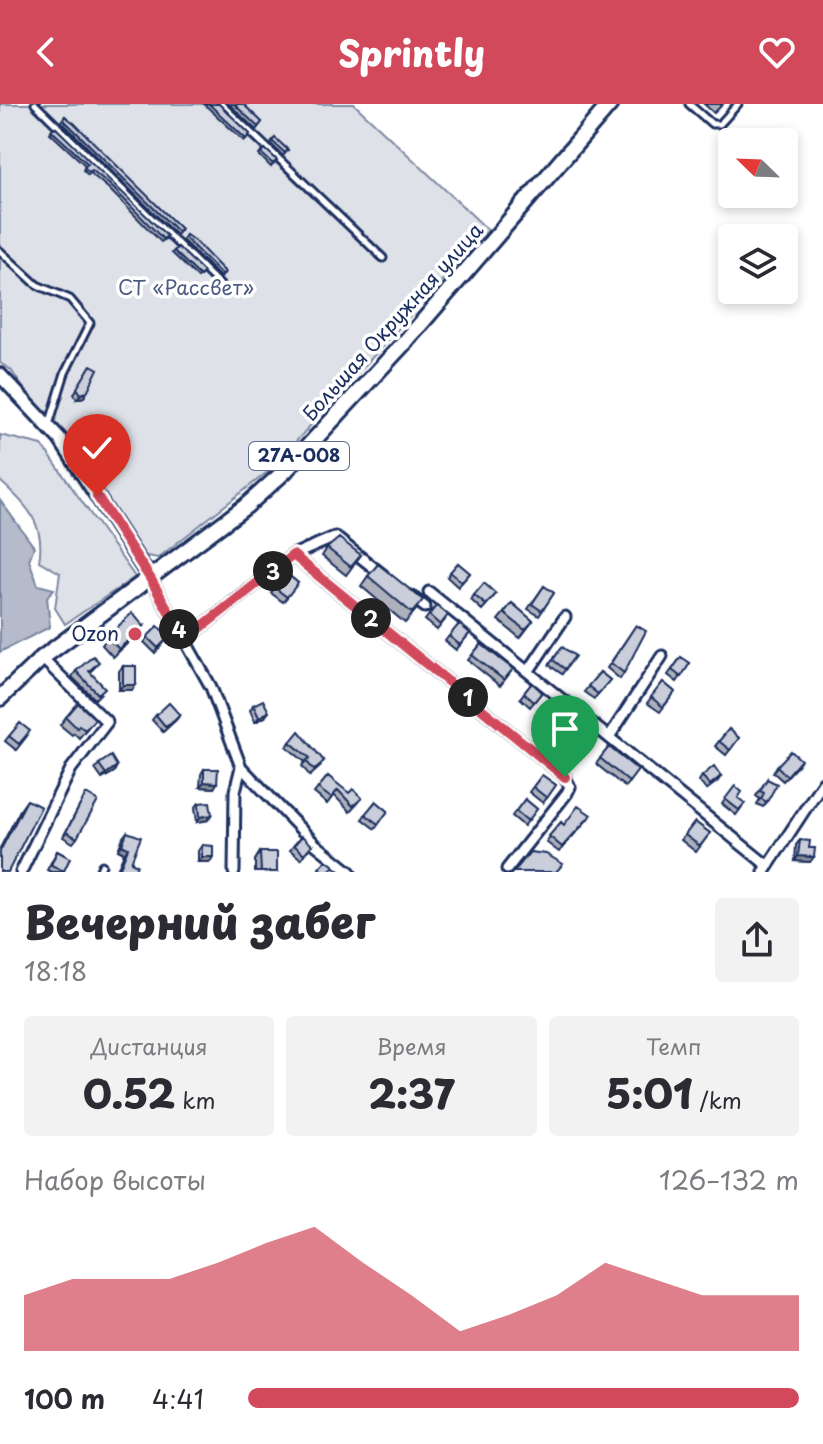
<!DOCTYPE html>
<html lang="ru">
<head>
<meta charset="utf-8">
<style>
	body { margin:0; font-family:"Playpen Sans",sans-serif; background:#f2f2f3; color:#2b2b33; height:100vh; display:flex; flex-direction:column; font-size:30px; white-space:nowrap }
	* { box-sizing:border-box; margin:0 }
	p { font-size:26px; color:#7c7c81 }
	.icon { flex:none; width:44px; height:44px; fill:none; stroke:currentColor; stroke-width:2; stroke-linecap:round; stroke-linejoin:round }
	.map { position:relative; height:768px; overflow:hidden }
	.details { display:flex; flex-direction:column; background:#fff; flex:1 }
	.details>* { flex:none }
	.needle { width:52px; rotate:293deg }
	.tools { position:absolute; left:718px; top:24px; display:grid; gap:16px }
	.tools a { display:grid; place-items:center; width:80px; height:80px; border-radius:8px; background:#fff; box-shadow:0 4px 12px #0003; font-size:40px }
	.pin { position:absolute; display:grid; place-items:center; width:68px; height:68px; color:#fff; margin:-82px -34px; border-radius:50% 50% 50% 0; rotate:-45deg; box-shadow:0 0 8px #0007 }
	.pin .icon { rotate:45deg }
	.km { position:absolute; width:40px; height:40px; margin:-20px; border-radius:50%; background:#222; color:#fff; font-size:22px; line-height:40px; text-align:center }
	.round { display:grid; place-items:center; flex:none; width:84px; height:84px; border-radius:8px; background:#f2f2f3 }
	.head { display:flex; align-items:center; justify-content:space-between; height:136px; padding:0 24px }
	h1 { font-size:44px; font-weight:800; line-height:60px }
	.metrics { display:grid; grid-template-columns:repeat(3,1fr); gap:12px; height:136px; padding:8px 24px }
	.metrics div { display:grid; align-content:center; border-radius:8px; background:#f2f2f3; text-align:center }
	.metrics b { font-size:40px; font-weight:800 }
	.metrics small { font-size:22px; font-weight:400 }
	.metrics p { font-size:22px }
	.chart { height:224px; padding:16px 24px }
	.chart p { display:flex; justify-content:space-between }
	.chart svg { width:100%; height:144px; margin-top:8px; fill:#d1495b; opacity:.7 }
	ul { padding:0 24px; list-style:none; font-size:26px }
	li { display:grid; grid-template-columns:128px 96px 1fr; align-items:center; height:60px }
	li i { height:20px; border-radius:10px; background:#d1495b }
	header { display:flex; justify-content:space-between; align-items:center; height:104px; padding:0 24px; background:#d1495b; color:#fff; font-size:36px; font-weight:800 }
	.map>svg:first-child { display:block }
</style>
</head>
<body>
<header><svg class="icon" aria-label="back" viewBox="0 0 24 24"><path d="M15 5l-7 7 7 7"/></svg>Sprintly<svg class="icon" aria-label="heart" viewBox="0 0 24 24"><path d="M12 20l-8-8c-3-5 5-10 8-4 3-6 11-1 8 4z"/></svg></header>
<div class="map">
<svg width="823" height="768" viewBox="0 0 823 768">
	<rect width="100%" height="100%" fill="#fff"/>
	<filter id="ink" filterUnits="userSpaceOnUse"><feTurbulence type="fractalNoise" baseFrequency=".0125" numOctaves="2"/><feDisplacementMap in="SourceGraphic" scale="16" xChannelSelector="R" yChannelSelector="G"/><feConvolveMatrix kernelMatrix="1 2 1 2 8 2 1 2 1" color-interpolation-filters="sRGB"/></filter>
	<g filter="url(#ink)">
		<path fill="#dee1e7" stroke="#7c88a2" stroke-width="2" d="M0,0h354l134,126 -218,240 -112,88 -23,-4 -124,-184 -11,-7z
			M0,331l42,10 93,132 -70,47 -10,-16 5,-35 -21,-12c7,-37 -13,-57 -39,-80z"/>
		<path fill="#b5bbca" stroke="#77839f" stroke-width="2" d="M0,396l34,47 -5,13 9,25 16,4 -7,8 3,30 -50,25z"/>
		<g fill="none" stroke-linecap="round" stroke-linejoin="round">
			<defs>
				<path id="service" d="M35,0l189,185
					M221,0l162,154
					M689,0l23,20h8l18,-20
					M0,147l37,34 33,14 20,24 -25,50 -16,52
					M99,768l3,-7"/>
				<path id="minor" d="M293,451l272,222 5,10 -3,6 -60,76
					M150,474l61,109 30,80 74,77 35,28
					M429,488l339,274
					M411,492l14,11
					M185,536l108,-85 42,-18 48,38
					M528,568l37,-55
					M609,633l53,-81
					M21,768l50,-103 36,-47 -65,-64
					M234,768l1,-81 6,-24
					M764,768l59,-90"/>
				<path id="tertiary" d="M0,271l60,64 90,139"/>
				<path id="primary" d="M0,594l42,-40 204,-152 39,-35 120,-129 205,-238"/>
			</defs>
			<use href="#service" stroke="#1b2f5e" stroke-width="11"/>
			<use href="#minor" stroke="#1b2f5e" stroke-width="15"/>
			<use href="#tertiary" stroke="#1b2f5e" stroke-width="18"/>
			<use href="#primary" stroke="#1b2f5e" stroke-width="20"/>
			<use href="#service" stroke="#fff" stroke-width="5"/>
			<use href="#minor" stroke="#fff" stroke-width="9"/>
			<use href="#tertiary" stroke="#fff" stroke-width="12"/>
			<use href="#primary" stroke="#fff" stroke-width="14"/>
		</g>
		<path fill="#aeb1bb" stroke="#1b2f5e" stroke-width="2" d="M204,0h15l31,30 -6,7z
			M229,0h14l19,18 -6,8z
			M704,0h19l-9,9z
			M65,12l116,113 -5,6 -115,-114z
			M55,23l110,112 -4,3 -53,-54 -18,-15 -2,2 -5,-5 3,-4 -36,-33z
			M275,34l13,12 -5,6 -12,-12z
			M265,45l12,11 -6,7 -12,-12z
			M186,131l39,37 -4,6 -39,-38z
			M178,143l26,25 -6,6 -26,-25z
			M210,184l9,4 -5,5 -6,-6z
			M91,261l-4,27 -3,5 -7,2 -3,-5z
			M327,444l34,7 -15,20 -24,-19z
			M458,459l12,10 -12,14 -11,-10z
			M286,469l12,10 -15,19 -12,-9z
			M368,472l48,34 -11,13 -44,-37z
			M544,482l10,7 -15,23 -11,-7z
			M496,490l-14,16 -11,-10 3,-5z
			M512,499l21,18 -13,17 -22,-18z
			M429,511l16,5 -8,10 -12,-10z
			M636,521l-12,48 -4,6 -13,-11z
			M144,522l-6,7 -25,24 -11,-12 5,-8z
			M470,529l-14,17 -11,-9 4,-5z
			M147,533h22l-14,16 -11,-11z
			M481,540l32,25 -13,17 -32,-26z
			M562,543l13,9 -13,18 -13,-9z
			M681,553l9,6 -13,19 -9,-7z
			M123,562l9,24h-13v-19z
			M95,563l-5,5 11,21 -6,6 -23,-22 4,-6z
			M600,568l10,8 -16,19 -10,-7z
			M663,578l12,10 -15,20 -13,-9z
			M532,579l10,9 -12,15 -10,-9z
			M253,601l12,12 -10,5 -5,-12z
			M156,611h24l-4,5 -13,12 -11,-12z
			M66,613l29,2 -16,19 -5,-5 -2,2 -12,-10z
			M578,621l13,10 -10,15 -14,-10z
			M729,625l10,9 -13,17 -11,-9z
			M9,632h18l-11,14 -11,-9z
			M290,638l31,24 -11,10 -8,-10 3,-4 -18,-15z
			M609,643l29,23 -13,17 -29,-23z
			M99,660l15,8 -12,7 -7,-10z
			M798,661l-15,16 -10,-9 4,-6z
			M204,665l13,14 -3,5 -14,-1 1,-13z
			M542,671l14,10 -13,18 -14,-11z
			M328,672l30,27 -8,9 -16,-17 -7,9 -13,-11z
			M702,672h19l-3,5 -12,9 -7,-9z
			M767,675v23l-4,5 -6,-3 3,-5 -4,-3z
			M735,682l3,12 7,5 -9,12 -14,-11z
			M86,690l-9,44 -4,5 -10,-6z
			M525,695l12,10 -13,17 -12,-10z
			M27,696l-19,72h-8v-24l20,-38z
			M376,697l12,10 -13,18 -13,-10z
			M199,699l13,12 -4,5 -11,2 -2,-14z
			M587,716l-28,32 -13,-10 15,-20 3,3z
			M695,718l15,11 -14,19 -15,-12z
			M127,728l7,40h-18l8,-19 -6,-3 5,-13z
			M800,736l9,8 1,14 -15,-1 1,-16z
			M202,741l11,12 -3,5h-12v-11z
			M294,741h18l-11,14 -11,-9z
			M57,747l13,7 -7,14h-12l-4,-2z
			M260,748l17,20h-22v-12z"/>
		<path fill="#8d9099" stroke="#1b2f5e" stroke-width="2" d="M87,288l-3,5 -7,2 4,-5z
			M144,522l-6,7 -25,24 6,-8z
			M123,581h13l-4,5h-13z
			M269,608l-4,5 -10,5 4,-5z
			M117,662l-3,6 -12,7 4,-5z
			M204,678l13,1 -3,5 -14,-1z
			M212,711l-4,5 -11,2 3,-5z
			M122,741l6,3 -4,5 -6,-3z
			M798,752l16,1 -4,5 -15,-1z
			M202,753h11l-3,5h-12z"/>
		<path fill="#caceda" stroke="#1b2f5e" stroke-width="2" d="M209,0h10l31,30 -4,5z
			M234,0h9l19,18 -4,5z
			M65,12l9,7 107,106 -3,3 -115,-113z
			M55,23l112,109 -4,3 -53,-54 -18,-15 -3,2 -5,-5 4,-3 -37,-34z
			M275,34l13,12 -3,3 -13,-12z
			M265,45l12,11 -4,4 -12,-11z
			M186,131l9,6 30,31 -3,3 -38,-38z
			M178,143l26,25 -4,4 -26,-25z
			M215,179l6,7 -5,5 -6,-7z
			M91,261l7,4 -11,23 -6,2 -4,-6z
			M339,434l22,17 -10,12 -24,-19z
			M458,459l12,10 -8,9 -12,-10z
			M378,460l45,36 -11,13 -44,-37z
			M286,469l12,10 -11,14 -12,-9z
			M484,479l12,11 -10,11 -12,-10z
			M544,482l10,7 -12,18 -10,-7z
			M512,499l21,18 -8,9 -21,-17z
			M437,501l11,10 -8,10 -11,-10z
			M132,509l12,13 -25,23 -12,-12z
			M459,520l11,9 -10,12 -11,-9z
			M636,521l10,6 -22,42 -13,-10z
			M158,522l11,11 -11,11 -11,-11z
			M481,540l32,25 -9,11 -32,-25z
			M562,543l13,9 -10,13 -12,-9z
			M93,552l6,6 -10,9 16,17 -7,6 -22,-23z
			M681,553l9,6 -9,14 -9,-7z
			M123,562h13v19h-13z
			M600,568l10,8 -12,14 -10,-8z
			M663,578l12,10 -12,15 -12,-10z
			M532,579l10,9 -8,10 -10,-9z
			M263,596l6,12 -10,5 -6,-12z
			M78,599l17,16 -10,11 -6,-5 -2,3 -11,-11z
			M169,599l11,12 -14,12 -10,-12z
			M20,619l10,8 -11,13 -10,-8z
			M578,621l13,10 -7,10 -13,-10z
			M729,625l10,9 -9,12 -11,-9z
			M299,627l25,30 -10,9 -8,-9 4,-3 -20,-16z
			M609,643l29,23 -9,12 -29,-24z
			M791,647l10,9 -14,16 -10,-10z
			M111,652l6,10 -11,8 -7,-10z
			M714,662l7,10 -11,9 -8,-9z
			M204,665h14l-1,14 -13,-1z
			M542,671l14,10 -9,13 -14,-11z
			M328,672l21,17 4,-4 9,9 -9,8 -15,-16 -7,8 -13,-10z
			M767,675l10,5 -10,18 -6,-3 3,-6 -4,-2z
			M735,682l7,6 -4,6 7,5 -6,7 -14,-11z
			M86,690l12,7 -21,37 -11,-6z
			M525,695l12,10 -9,12 -12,-10z
			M27,696l14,7 -33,65h-6l-2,-1v-20z
			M376,697l12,10 -10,13 -13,-10z
			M210,698l2,13 -12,2 -1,-14z
			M578,702l13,9 -29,32 -13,-11 12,-14 3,3z
			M695,718l15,11 -10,13 -15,-11z
			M127,728l14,5 -10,25 6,3 -3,7h-16l10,-24 -6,-3z
			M302,732l10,9 -8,9 -10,-9z
			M800,736l10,1 -1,7h6l-1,9 -16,-1z
			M202,741l11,1v11h-11z
			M57,747l13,7 -6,13 -13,-6z
			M260,748h17v20h-16z
			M530,748l16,2 17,10 -7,8h-42z
			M326,756l8,6 -6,6h-4l-5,-4z"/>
	</g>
	<g fill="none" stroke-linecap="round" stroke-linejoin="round" filter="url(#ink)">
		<defs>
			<path id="route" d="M97,392l53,82 35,62 108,-85 272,222"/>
		</defs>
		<use href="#route" stroke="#fff" stroke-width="16"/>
		<use href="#route" stroke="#d1495b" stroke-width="10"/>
	</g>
	<circle fill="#d1495b" stroke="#fff" stroke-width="3" cx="135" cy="530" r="8"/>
	<g text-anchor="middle" stroke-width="7" stroke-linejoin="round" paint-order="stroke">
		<rect fill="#fff" stroke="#5f6d8e" stroke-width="2" x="249" y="338" width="100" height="28" rx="6"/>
		<g font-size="18" font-weight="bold" fill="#1b2f5e">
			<text x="299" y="358">27А-008</text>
		</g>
		<g font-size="20" fill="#4c5c80" stroke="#fff">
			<text x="186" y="191">СТ «Рассвет»</text>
		</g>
		<g font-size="20" fill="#1b2f5e" stroke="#fff">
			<text transform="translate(393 218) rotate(-48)" y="7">Большая Окружная улица</text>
		</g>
		<g font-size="20" fill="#1b2f5e" stroke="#fff" text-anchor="end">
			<text x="119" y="537">Ozon</text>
		</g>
	</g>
</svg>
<div class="tools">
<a><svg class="needle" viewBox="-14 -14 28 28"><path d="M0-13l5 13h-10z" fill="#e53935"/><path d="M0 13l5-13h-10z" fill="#7c7c81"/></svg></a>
<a><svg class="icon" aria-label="layers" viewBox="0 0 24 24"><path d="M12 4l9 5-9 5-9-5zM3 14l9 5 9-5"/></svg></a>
</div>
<div class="pin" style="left:565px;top:673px;background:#1e9e55"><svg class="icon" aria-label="arrive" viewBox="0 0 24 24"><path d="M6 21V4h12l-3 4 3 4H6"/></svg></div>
<div class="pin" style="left:97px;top:392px;background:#d93025"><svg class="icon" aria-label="check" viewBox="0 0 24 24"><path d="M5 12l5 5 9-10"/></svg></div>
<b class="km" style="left:468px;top:593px">1</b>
<b class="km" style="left:371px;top:514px">2</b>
<b class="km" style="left:273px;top:467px">3</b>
<b class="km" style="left:179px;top:525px">4</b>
</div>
<section class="details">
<div class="head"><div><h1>Вечерний забег</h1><p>18:18</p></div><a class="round"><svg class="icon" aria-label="share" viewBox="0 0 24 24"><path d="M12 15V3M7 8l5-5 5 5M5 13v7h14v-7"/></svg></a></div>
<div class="metrics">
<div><p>Дистанция</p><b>0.52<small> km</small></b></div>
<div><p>Время</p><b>2:37</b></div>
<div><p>Темп</p><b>5:01<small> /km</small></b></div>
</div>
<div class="chart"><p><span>Набор высоты</span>126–132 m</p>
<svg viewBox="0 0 160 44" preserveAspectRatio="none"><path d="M0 44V27L10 22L20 22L30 22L40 17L50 11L60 6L70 17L80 27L90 38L100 33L110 27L120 17L130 22L140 27L150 27L160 27V44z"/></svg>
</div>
<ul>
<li><b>100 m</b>4:41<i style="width:100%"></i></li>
</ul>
</section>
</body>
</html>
